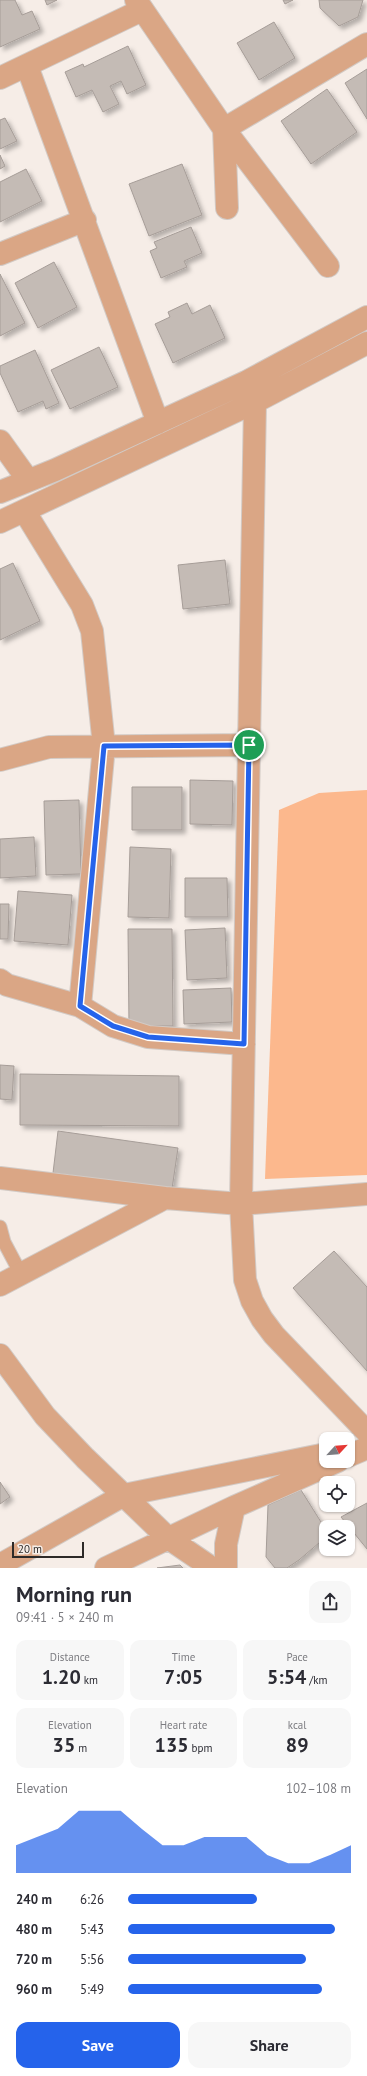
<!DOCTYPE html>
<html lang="en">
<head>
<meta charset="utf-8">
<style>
	body { margin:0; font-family:"PT Sans",sans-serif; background:#f7f7f7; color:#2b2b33; height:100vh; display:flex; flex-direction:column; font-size:15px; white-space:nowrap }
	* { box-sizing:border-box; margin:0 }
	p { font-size:13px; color:#7c7c81 }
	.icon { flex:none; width:22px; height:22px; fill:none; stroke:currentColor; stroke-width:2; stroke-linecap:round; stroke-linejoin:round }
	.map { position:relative; height:1568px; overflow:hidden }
	.panel { display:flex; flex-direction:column; background:#fff; flex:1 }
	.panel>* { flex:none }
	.needle { width:26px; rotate:64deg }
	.buttons { position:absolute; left:319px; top:1432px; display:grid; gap:8px }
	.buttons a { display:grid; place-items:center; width:36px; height:36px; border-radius:8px; background:#fff; box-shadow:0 1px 3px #0004; font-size:20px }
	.scale { position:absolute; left:12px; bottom:10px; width:72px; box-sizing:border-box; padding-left:4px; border:2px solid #2d2a28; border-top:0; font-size:11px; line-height:14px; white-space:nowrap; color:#2d2a28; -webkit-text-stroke:3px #f6ede7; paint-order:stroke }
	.pin { position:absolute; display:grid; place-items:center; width:34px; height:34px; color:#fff; margin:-17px; border:2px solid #fff; border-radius:50%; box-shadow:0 1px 4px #0007 }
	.round { display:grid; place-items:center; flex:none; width:42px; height:42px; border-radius:12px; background:#f7f7f7 }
	.overview { display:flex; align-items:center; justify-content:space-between; height:68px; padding:0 16px }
	h1 { font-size:22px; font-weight:700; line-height:30px }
	.figures { display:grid; grid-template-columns:repeat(3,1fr); gap:6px; height:68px; padding:4px 16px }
	.figures div { display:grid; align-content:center; border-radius:10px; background:#f7f7f7; text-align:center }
	.figures b { font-size:20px; font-weight:700 }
	.figures small { font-size:11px; font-weight:400 }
	.figures p { font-size:11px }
	.chart { height:112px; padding:8px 16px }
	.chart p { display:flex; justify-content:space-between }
	.chart svg { width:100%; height:72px; margin-top:4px; fill:#2563eb; opacity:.7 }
	.cta { display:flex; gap:8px; margin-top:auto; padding:8px 16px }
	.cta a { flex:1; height:46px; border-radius:12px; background:#2563eb; color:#fff; font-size:16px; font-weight:700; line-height:46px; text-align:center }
	.cta a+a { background:#f7f7f7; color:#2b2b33 }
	ul { padding:0 16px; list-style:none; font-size:13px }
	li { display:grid; grid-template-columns:64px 48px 1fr; align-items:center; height:30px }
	li i { height:10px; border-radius:5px; background:#2563eb }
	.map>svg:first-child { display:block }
</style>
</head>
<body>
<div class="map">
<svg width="367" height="1568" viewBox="0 0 367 1568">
	<defs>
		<filter id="shadow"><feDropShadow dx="3.5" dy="3.5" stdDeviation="2" flood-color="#0004"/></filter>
	</defs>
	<rect width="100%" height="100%" fill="#f6ede7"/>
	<path fill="#fcb88d" d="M367,790v385l-102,4 14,-369 40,-17z"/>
	<path fill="#c4bbb5" stroke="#a69d98" filter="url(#shadow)" d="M0,0h15l7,15 10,-4 8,18 -40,18z
		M45,0h12l-10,5z
		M283,0h10l-8,4z
		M319,0h44l-5,17 -19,9 -19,-18z
		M274,22l21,36 -36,22 -22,-37z
		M128,46l18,39 -19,9 -6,-13 -11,5 9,18 -16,8 -11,-22 -16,7 -11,-25 18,-8 1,3z
		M367,69v50l-22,-36z
		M327,89l30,43 -46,32 -30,-43z
		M5,118l12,23 -17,8v-29z
		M0,155l5,11 -5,3z
		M182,164l20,51 -53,21 -20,-52z
		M26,169l16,32 -42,21v-40z
		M191,227l11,26 -18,8 3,6 -26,11 -11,-27 7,-3 -3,-6z
		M54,262l23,45 -39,21 -23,-45z
		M0,274l25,49 -25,13z
		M187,303l5,11 18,-9 15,33 -52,25 -18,-39 15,-7 -2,-5z
		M99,347l19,40 -48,22 -19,-39z
		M35,350l24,53 -13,6 -3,-8 -25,11 -18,-39v-7z
		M225,560l5,44 -47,5 -5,-44z
		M13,563l27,58 -40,19v-71z
		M190,780l43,1 -1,44 -42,-1z
		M132,787h50v43h-50z
		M79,800l2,74 -35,1 -2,-74z
		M34,837l2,39 -36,2v-39z
		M130,847l41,2 -2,69 -41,-1z
		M185,878h42l1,39h-43z
		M18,891l54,4 -4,50 -54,-4z
		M0,904h9l-1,35h-8z
		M225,928l2,50 -40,2 -2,-50z
		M128,929h44l1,97h-44z
		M231,988l1,34 -48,2 -1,-34z
		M0,1065l14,1 -2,34 -12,-1z
		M20,1074l159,2v50l-159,-1z
		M58,1131l120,17 -6,41 -119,-16z
		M334,1251l33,36v84l-74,-83z
		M0,1482l10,15 -10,7z
		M301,1490l25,40v7l-27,23 -12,8h-12l-9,-11 2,-52z
		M367,1503v46l-26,-32z
		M180,1565l3,3h-26z"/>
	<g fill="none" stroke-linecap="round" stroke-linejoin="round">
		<defs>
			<path id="lane" d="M0,1227l4,15 17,32"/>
			<path id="street" d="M136,0l88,129 104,137
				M27,66l131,357
				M0,78l142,-68
				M227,208l-3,-79 143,-85
				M0,254l85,-34
				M255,402l-14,802 4,76 7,21 10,18 12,16 93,97
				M0,441l28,39
				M0,492l55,-22 191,-88 121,-65
				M25,512l57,93 10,26 12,115 -24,260
				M0,522l255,-120 112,-59
				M0,760l49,-13 200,-2
				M0,980l7,5 73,21 33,20 35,11 96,7
				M0,1178l165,20 76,6 126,-10
				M0,1285l165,-87
				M0,1355l45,61 40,42 83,80 44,30
				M348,1456l19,-8
				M0,1565l124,-70 202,-41
				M106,1568l128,-61 104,-46
				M226,1568v-24l8,-37"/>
		</defs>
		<use href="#lane" stroke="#d2cac5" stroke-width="15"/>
		<use href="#street" stroke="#d2cac5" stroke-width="24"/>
		<use href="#lane" stroke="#daa685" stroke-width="13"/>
		<use href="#street" stroke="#daa685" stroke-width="22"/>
	</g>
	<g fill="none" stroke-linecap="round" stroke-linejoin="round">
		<defs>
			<path id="route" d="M249,745l-5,299 -96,-7 -35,-11 -33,-20 24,-260z"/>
		</defs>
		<use href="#route" stroke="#fff" stroke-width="8"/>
		<use href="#route" stroke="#2563eb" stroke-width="5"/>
	</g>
</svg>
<div class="buttons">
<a><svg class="needle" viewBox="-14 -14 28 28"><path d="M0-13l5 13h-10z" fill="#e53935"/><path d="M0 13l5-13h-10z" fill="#7c7c81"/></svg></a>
<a><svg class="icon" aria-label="locate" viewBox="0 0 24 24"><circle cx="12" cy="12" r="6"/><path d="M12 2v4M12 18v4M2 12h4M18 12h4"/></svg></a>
<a><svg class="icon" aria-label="layers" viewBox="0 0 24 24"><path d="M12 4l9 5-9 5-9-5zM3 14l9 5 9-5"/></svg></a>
</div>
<div class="scale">20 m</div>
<div class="pin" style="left:249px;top:745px;background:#1e9e55"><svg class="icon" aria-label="arrive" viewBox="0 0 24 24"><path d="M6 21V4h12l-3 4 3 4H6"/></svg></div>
</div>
<section class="panel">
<div class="overview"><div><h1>Morning run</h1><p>09:41 · 5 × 240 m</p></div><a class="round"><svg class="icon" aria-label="share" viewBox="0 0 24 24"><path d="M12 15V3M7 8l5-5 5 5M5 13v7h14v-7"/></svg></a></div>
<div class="figures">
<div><p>Distance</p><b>1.20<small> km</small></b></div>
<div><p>Time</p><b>7:05</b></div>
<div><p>Pace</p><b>5:54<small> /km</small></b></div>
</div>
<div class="figures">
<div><p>Elevation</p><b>35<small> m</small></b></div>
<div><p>Heart rate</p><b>135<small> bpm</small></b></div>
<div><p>kcal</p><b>89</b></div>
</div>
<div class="chart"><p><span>Elevation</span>102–108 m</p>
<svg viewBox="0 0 160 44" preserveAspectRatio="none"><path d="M0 44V27L10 22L20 17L30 6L40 6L50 6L60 17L70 27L80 27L90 22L100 22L110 22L120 33L130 38L140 38L150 33L160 27V44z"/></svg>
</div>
<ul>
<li><b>240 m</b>6:26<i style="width:58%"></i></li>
<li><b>480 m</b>5:43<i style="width:93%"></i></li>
<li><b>720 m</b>5:56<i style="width:80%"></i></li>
<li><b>960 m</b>5:49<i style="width:87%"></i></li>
</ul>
<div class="cta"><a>Save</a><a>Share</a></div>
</section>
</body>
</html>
